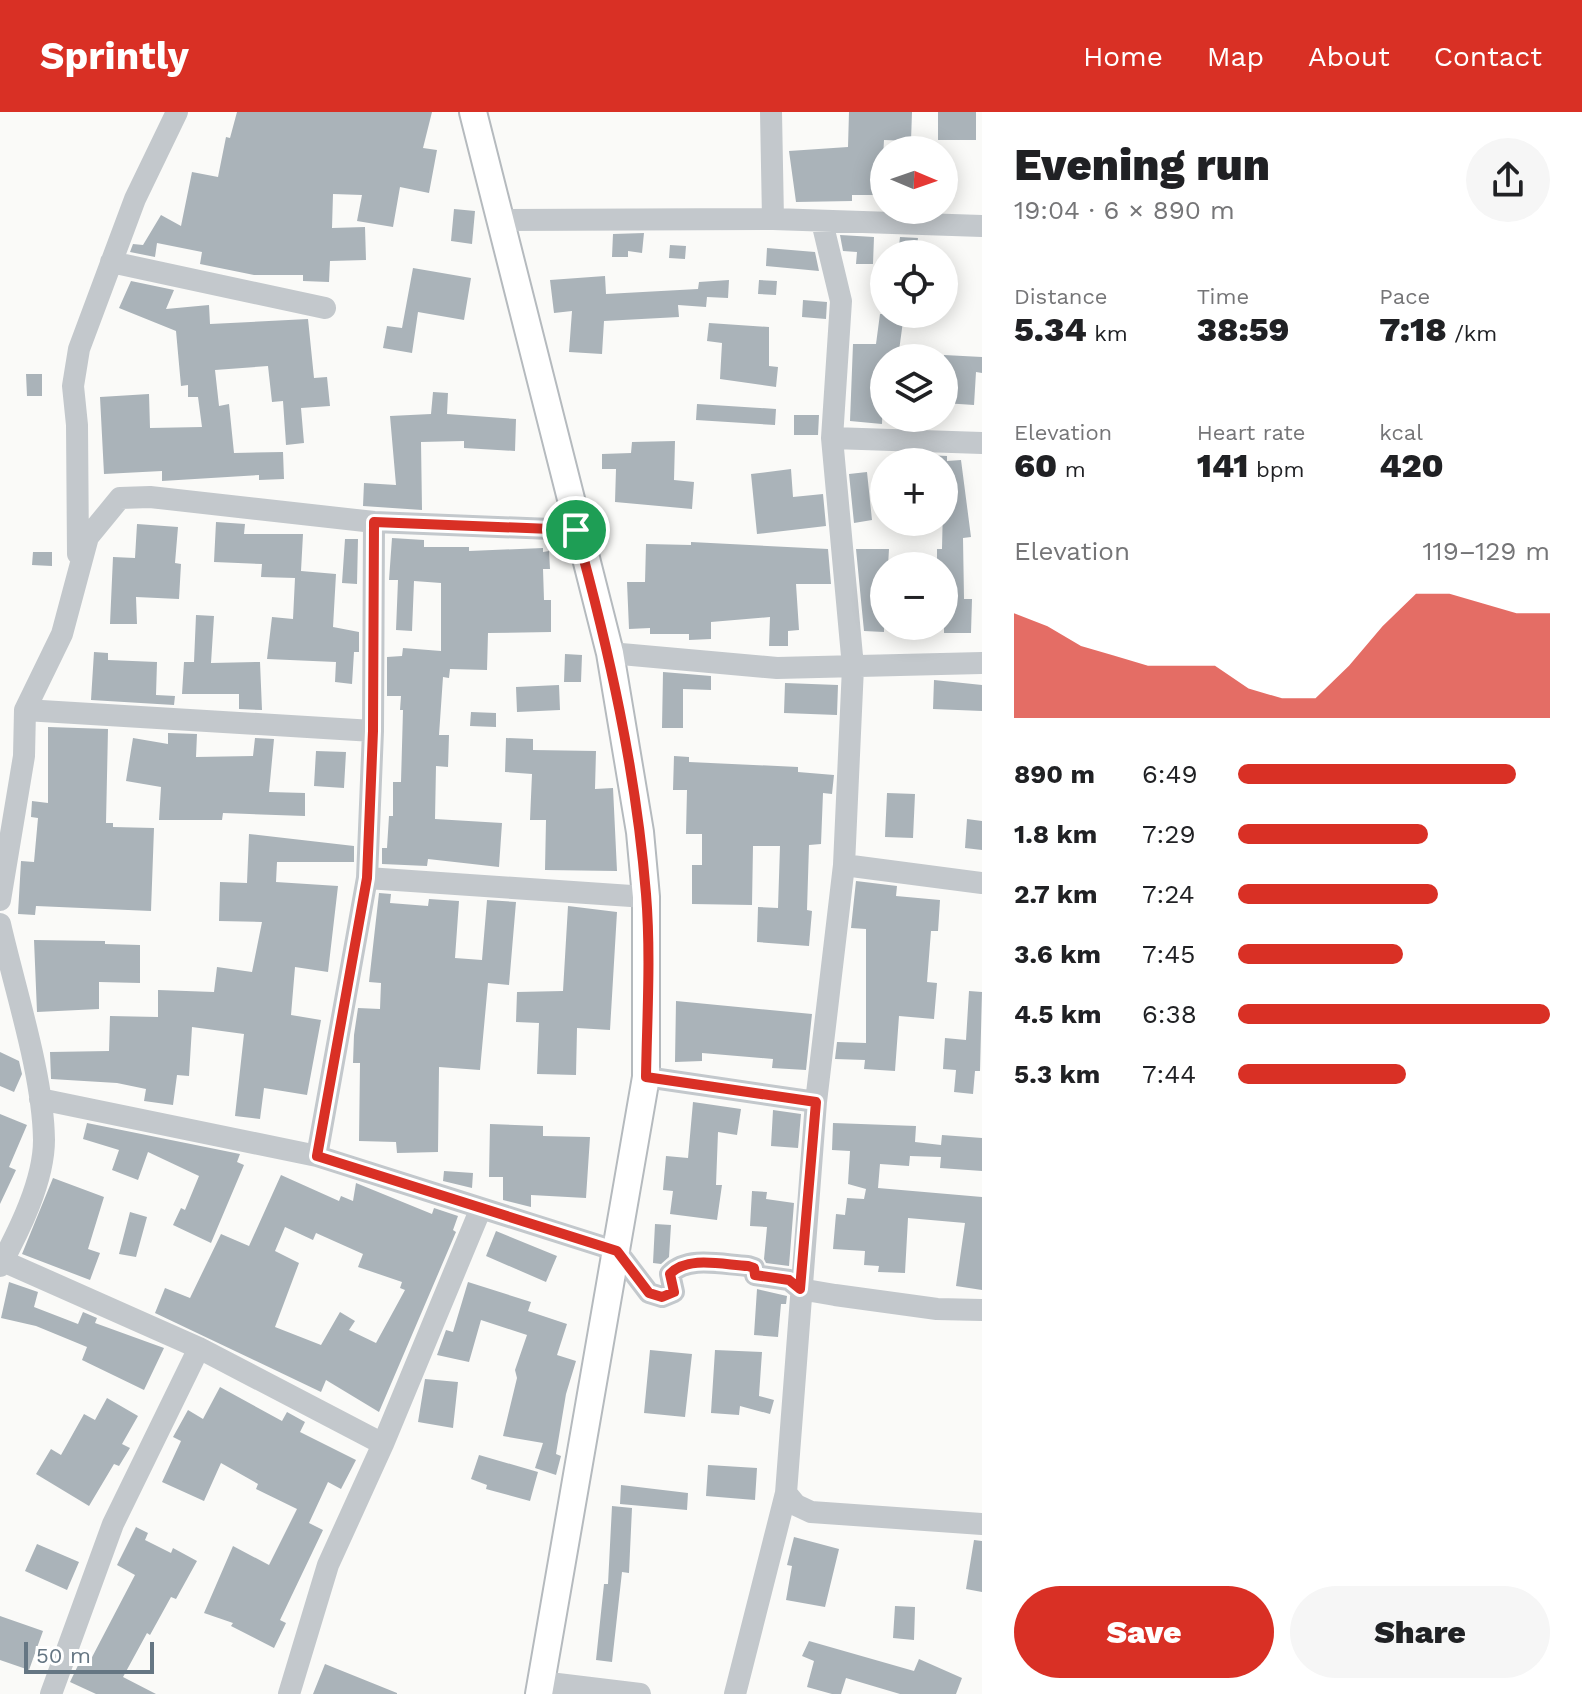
<!DOCTYPE html>
<html lang="en">
<head>
<meta charset="utf-8">
<style>
	body { margin:0; font-family:"Work Sans",sans-serif; background:#f6f6f6; color:#202124; height:100vh; display:flex; flex-direction:column; font-size:30px; white-space:nowrap }
	* { box-sizing:border-box; margin:0 }
	p { font-size:26px; color:#757577 }
	.icon { flex:none; width:44px; height:44px; fill:none; stroke:currentColor; stroke-width:2; stroke-linecap:round; stroke-linejoin:round }
	.map { position:relative; flex:1; overflow:hidden }
	.panel { display:flex; flex-direction:column; background:#fff; width:600px }
	.panel>* { flex:none }
	.needle { width:52px; rotate:92deg }
	.buttons { position:absolute; left:870px; top:24px; display:grid; gap:16px }
	.buttons a { display:grid; place-items:center; width:88px; height:88px; border-radius:50%; background:#fff; box-shadow:0 4px 20px #0003; font-size:40px }
	.scale { position:absolute; left:24px; bottom:20px; width:130px; box-sizing:border-box; padding-left:8px; border:4px solid #657683; border-top:0; font-size:22px; line-height:28px; white-space:nowrap; color:#657683; -webkit-text-stroke:6px #fff; paint-order:stroke }
	.pin { position:absolute; display:grid; place-items:center; width:68px; height:68px; color:#fff; margin:-34px; border:4px solid #fff; border-radius:50%; box-shadow:0 2px 8px #0007 }
	.round { display:grid; place-items:center; flex:none; width:84px; height:84px; border-radius:42px; background:#f6f6f6 }
	.overview { display:flex; align-items:center; justify-content:space-between; height:136px; padding:0 32px }
	h1 { font-size:44px; font-weight:800; line-height:60px }
	.stats { display:grid; grid-template-columns:repeat(3,1fr); gap:12px; height:136px; padding:8px 32px }
	.stats div { display:grid; align-content:center }
	.stats b { font-size:34px; font-weight:800 }
	.stats small { font-size:22px; font-weight:400 }
	.stats p { font-size:22px }
	.chart { height:224px; padding:16px 32px }
	.chart p { display:flex; justify-content:space-between }
	.chart svg { width:100%; height:144px; margin-top:8px; fill:#d93025; opacity:.7 }
	.cta { display:flex; gap:16px; margin-top:auto; padding:16px 32px }
	.cta a { flex:1; height:92px; border-radius:48px; background:#d93025; color:#fff; font-size:32px; font-weight:800; line-height:92px; text-align:center }
	.cta a+a { background:#f6f6f6; color:#202124 }
	ul { padding:0 32px; list-style:none; font-size:26px }
	li { display:grid; grid-template-columns:128px 96px 1fr; align-items:center; height:60px }
	li i { height:20px; border-radius:10px; background:#d93025 }
	header { display:flex; align-items:center; gap:48px; box-sizing:border-box; height:112px; padding:0 40px; background:#d93025; color:#fff }
	header strong { font-size:38px }
	nav { display:flex; gap:44px; margin-inline-start:auto; font-size:28px }
	main { display:flex; flex:1; min-height:0 }
	.map>svg:first-child { display:block }
</style>
</head>
<body>
<header>
<strong>Sprintly</strong>
<nav><a>Home</a><a>Map</a><a>About</a><a>Contact</a></nav>
</header>
<main>
<div class="map">
<svg width="982" height="1582" viewBox="0 0 982 1582">
	<rect width="100%" height="100%" fill="#fafaf8"/>
	<path fill="#aab3b9" fill-rule="evenodd" d="M237,0h195l-9,36 14,2 -8,43 -29,-6 -7,40 -36,-6 5,-26 -29,-1 -1,34 33,-1 1,33 -36,1 -1,21 -26,-1v-6h-49l-54,-11 2,-12 -45,-9 -2,14 -25,-5 3,-8 10,1 18,-30 20,11 11,-54 26,5 8,-40 4,1z
		M849,0h63l-1,29 -27,-1 -3,55h-29v6l-56,1 -7,-51 59,-4z
		M938,0h38v28h-38z
		M454,97l21,2 -3,33 -21,-3z
		M644,121l-2,20 -14,-2v6h-16l1,-23z
		M840,123l34,2 -1,27h-17l1,-12 -14,-1z
		M900,125l18,1 -2,16h-18z
		M670,133l16,1 -1,13 -16,-1z
		M767,136l48,4 4,19 -53,-5z
		M413,156l58,10 -7,42 -46,-8 -6,41 -29,-5 4,-22 15,2z
		M605,164l1,18 92,-5 1,-7 30,-2 -1,18 -21,-1 -1,10 -28,-2 1,12 -75,4 -2,33 -33,-2 3,-41 -18,2 -4,-33z
		M759,168l18,1 -1,14 -18,-1z
		M131,169l43,9 -8,19 43,-4 1,19 98,-5 6,59 13,-1 3,29 -29,2 3,35 -18,2 -3,-44 -11,1 -4,-36 -53,4 4,36 10,-2 5,49 49,-1 1,27 -25,1v-5l-97,6v-10l-58,3 -4,-77 49,-3 1,34 52,-1 -4,-30h-10v-12l-7,1 -5,-55 -57,-23z
		M803,188l24,2 -1,17 -24,-2z
		M880,202h24l-6,44h-14l-2,66 -32,-3 3,-77h23z
		M709,211l60,4v39l9,1 -2,20 -56,-8 2,-36 -15,-2z
		M944,243l38,2v16l-6,-1 -2,33 -30,-2z
		M26,262h16v22h-15z
		M433,280l15,1 -1,21 69,5 -1,32 -51,-3v-7l-43,1 1,68 -59,-4 1,-23 32,2 -6,-69 41,-2z
		M697,292l79,5 -1,16 -79,-5z
		M794,303h25l-1,20h-24z
		M675,329l-1,39 20,2 -2,27 -77,-7 1,-33h-14v-15l29,-1 1,-11z
		M927,343l20,1v5l14,-1 10,77 -8,1 1,61h8l-1,34h-27v-67h-7v-17h5l2,-87h-16z
		M791,357l2,28 30,-3 3,32 -69,8 -6,-60z
		M867,360l5,48 -18,3 -5,-49z
		M216,410l29,2 -1,10h59l-2,37 35,3 -3,53 26,5v20h-5l-2,32 -17,-2 1,-20 -69,-3 5,-42 21,2 2,-41 -34,-1 1,-13 -48,-2z
		M137,412l41,3 -3,36 6,1 -2,35 -43,-2 1,27h-27l3,-67 22,1z
		M392,426l32,2v7h45v4l74,-3v4l6,-1 1,18h-7l1,31h7v32l-63,1 -1,37 -37,-1 -1,9 -6,-1 -4,58h10l-1,32 -12,-1 -1,53 67,4 -3,44 -71,-8 -1,7 -45,-2v-16h5l2,-32h4v-34h8l2,-72h-3l1,-14h-14v-39l15,-1 1,-8 38,3v-68l-27,-2 -2,50 -16,-1 2,-50h-9z
		M345,427h13l-1,45 -15,-1z
		M691,430l137,7 3,35h-35l3,46 -11,1v15h-19l1,-29 -59,5v17l-22,1v-6h-39v-6l-21,1 -2,-47h18l1,-38 45,1z
		M856,437h33l-1,17h-4v66l-20,-1z
		M33,440h19v14l-20,-1z
		M196,503l18,1 -3,47 49,-1 2,48 -23,-1v-15h-57l2,-32h10z
		M94,540l14,1v7l49,2 -1,33 19,1 -1,9 -83,-5z
		M565,542l17,1 -1,27h-17z
		M663,560l48,4v14l-28,-1v39h-21z
		M934,568l48,5v26l-49,-2z
		M785,571l53,2 -1,30 -53,-2z
		M559,573l1,25 -43,2 -1,-25z
		M471,600l25,1v14l-26,-1z
		M48,615l60,2 -2,94h7v4l41,1 -3,83 -115,-5 -1,9 -17,-1 3,-53 13,1 4,-44 -7,-1 1,-16 16,2z
		M168,621l29,1 -1,23 57,-1 2,-18 19,1 -5,53 36,1v23l-82,-3 -1,7h-63l2,-33 -35,-6 7,-43 35,6z
		M506,626l27,1v11l63,1 -1,38 18,-1 4,83 -72,-1 1,-50h-16l2,-46 -27,-2z
		M316,639l30,1 -2,36 -30,-2z
		M674,644l15,1v5l109,5v5l36,3 -2,19 -9,-1 -2,51 -12,1 -2,65 5,1 -3,35 -52,-4 1,-35 20,1 2,-62h-27l-1,59 -60,-1v-39h10v-31h-16l1,-44h-14z
		M887,681l28,1 -2,44 -28,-1z
		M967,707l15,2v29l-17,-2z
		M249,722l105,12v16h-77l-1,20 62,4 -10,86 -33,-5 -4,48 30,5 -14,75 -43,-7 -4,31 -25,-3 9,-82 -52,-7 -3,49 -12,-1 -4,30 -29,-4 2,-12 -29,-6 -66,-4 -1,-27 59,-1 1,-35 48,1v-27l56,2 3,-25 35,5 10,-50 -43,-1 1,-39 27,1z
		M856,769l41,5 -1,10 44,4 -2,31h-7l-4,51 10,1 -3,36 -35,-3 -4,55 -31,-2 1,-9 -30,-1 2,-17 29,1v-114l-15,-1z
		M379,781l12,1 -1,9 38,3 1,-7 30,2 -4,57 27,2 5,-60 29,2 -7,83 -21,-2 -8,87 -41,-3 -1,85 -41,1 -1,-11 -37,-1 1,-78h-7l1,-28 4,-27 22,1 1,-26 -12,-1z
		M568,794l49,6 -7,118 -33,-2 -1,47 -39,-1 2,-51 -23,-1 1,-30 46,-1z
		M34,828l71,1v3l35,1v38l-41,-1v27l-62,3z
		M969,879l13,1 -2,79h-5l-2,23 -19,-2 2,-22 -13,-1 2,-31 21,2z
		M676,889l136,13 -6,56 -34,-2 1,-9 -71,-6v8l-27,1z
		M0,940l19,9 3,13 -8,18 -14,-6z
		M693,990l48,7 -4,26 -19,-3 -2,53h6l-5,35 -47,-6 3,-23 -10,-1 3,-34 22,2z
		M773,998l28,4 -3,34 -27,-2z
		M0,1002l27,11 -18,42 7,3 -16,34z
		M87,1011l153,31 -3,8 7,3 -33,78 -38,-18 8,-17 4,2 14,-34 -51,-24 -10,28 -26,-10 7,-20 -36,-11z
		M833,1011l83,3 -1,16 26,3 1,-10 40,3v33l-42,-3 1,-11 -31,-1 -1,10 -29,-2 -2,24 104,9v93l-26,-4 9,-63 -57,-5 -3,55 -27,-1 1,-6 -15,-1 1,-14 -32,-2 3,-35 9,1 2,-17 17,1 2,-10 -18,-5 2,-33 -18,-1z
		M490,1012l53,2v10l47,1 -4,61 -55,-3v12l-28,-7v-23h-14z
		M444,1059l29,2 -1,15 -29,-7z
		M281,1063l58,26 2,-5 12,5 3,-18 76,31 2,-6 24,8 -5,14 3,2 -77,180 -53,-32 -5,12 -166,-79 10,-25 25,10 31,-64 28,12zM285,1115l28,13 3,-7 47,21 -5,13 44,15 -2,6 5,2 -29,53 -27,-13 6,-9 -15,-9 -19,33 -46,-18 24,-64 -24,-12z
		M53,1066l51,19 -16,52 12,4 -10,27 -68,-26z
		M752,1079l15,1 -1,7 28,4 -5,63 -23,-3 -2,-4 3,-32 -17,-1z
		M130,1100l17,5 -11,40 -17,-3z
		M655,1112l16,1 -2,32 -8,7 -8,-1z
		M496,1119l61,25 -11,26 -60,-26z
		M9,1170l29,10 -4,15 44,17 5,-12 14,6 -2,5 69,25 -20,42 -62,-30 5,-13 -51,-21 -35,-8z
		M468,1170l63,20 -3,9 39,13 -10,31 19,6 -10,33 -10,60 5,2 -5,19 -21,-7 8,-25 -40,-7 14,-58 -2,-8 12,-35 -46,-15 -12,42 -32,-7 9,-25 7,2z
		M757,1177l30,7 -1,8h-5l-3,33 -24,-2z
		M650,1238l42,4 -7,63 -41,-4z
		M715,1238l47,2 -3,44 15,4 -4,14 -30,-8 -1,9 -28,-2z
		M425,1267l33,3 -5,46 -35,-6z
		M220,1275l62,34 5,-9 18,10 -5,10 56,28 -15,29 -13,-7 -19,41 14,7 -43,90 6,3 -12,25 -43,-22 2,-3 -29,-10 29,-67 36,19 28,-56 -41,-20 2,-5 -37,-21 -17,38 -42,-19 19,-41 -8,-4 15,-27 15,9z
		M107,1286l31,18 -16,28 8,4 -11,18 -5,-2 -25,42 -53,-32 15,-25 10,6 23,-41 11,6z
		M479,1343l59,17 -8,29 -44,-12 1,-4 -16,-6z
		M708,1353l49,3 -2,32 -49,-4z
		M621,1373l67,8 -1,17 -67,-6z
		M612,1394l20,2 -3,65 -7,-1 -10,90 -16,-2 8,-76h4z
		M136,1415l12,6 -3,7 26,13 2,-5 24,13 -21,38 -5,-2 -21,38 -3,-2 -24,44 33,17h-60l-26,-12 12,-25 8,4 45,-86 -18,-10z
		M794,1425l45,12 -14,58 -39,-7 6,-34 -5,-1z
		M974,1428l8,1v51l-16,-3z
		M37,1432l42,18 -12,28 -42,-19z
		M895,1494l20,1 -1,33 -21,-2z
		M0,1504l43,15 -14,39 -29,-10z
		M809,1529l105,30 5,-12 43,19 -6,16h-56l-54,-16 -5,16h-9l-25,-7 7,-26 -12,-5z
		M325,1552l72,29v1h-84z"/>
	<g fill="none" stroke-linecap="round" stroke-linejoin="round">
		<defs>
			<path id="major" d="M473,0l137,541 30,179 6,65v180l-107,617"/>
		</defs>
		<use href="#major" stroke="#b5babe" stroke-width="30"/>
		<path stroke="#c3c8cc" stroke-width="22" d="M771,0l2,107
			M499,108l274,-1 209,7
			M111,150l214,46
			M832,326l150,5
			M78,442l-1,-129 -4,-39 6,-37 56,-150 42,-87
			M610,541l167,15 205,-5
			M25,598l348,21
			M844,753l138,18
			M367,766l279,19
			M0,788l24,-144 1,-46 37,-76 26,-97 32,-39 30,-1 224,25 202,8
			M0,812c15,66 43,150 44,216 0,41 -25,91 -44,126
			M646,965l170,25
			M40,987l277,57 300,95 32,42 13,4 12,-5 -4,-18c18,-19 54,-9 78,-8l6,2 1,7 34,5 11,9 35,6 102,14 45,1
			M317,1044l50,-278 6,-147 1,-209
			M3,1149l196,87 184,96
			M786,1381l10,12 15,7 171,12
			M541,1570l99,12
			M51,1582l62,-170 86,-176
			M289,1582l39,-129 55,-121 98,-236
			M735,1582l51,-201 30,-391 28,-237 9,-198 -21,-229 9,-137 -19,-79"/>
		<use href="#major" stroke="#fff" stroke-width="26"/>
	</g>
	<g fill="none" stroke-linecap="round" stroke-linejoin="round">
		<defs>
			<path id="route" d="M374,410l202,8c33,120 60,241 70,364 5,61 1,123 0,183l170,25 -16,187 -11,-9 -34,-5 -1,-7 -6,-2c-24,-1 -60,-11 -78,8l4,18 -12,5 -13,-4 -32,-42 -300,-95 50,-278 6,-147z"/>
		</defs>
		<use href="#route" stroke="#fff" stroke-width="16"/>
		<use href="#route" stroke="#d93025" stroke-width="10"/>
	</g>
</svg>
<div class="buttons">
<a><svg class="needle" viewBox="-14 -14 28 28"><path d="M0-13l5 13h-10z" fill="#e53935"/><path d="M0 13l5-13h-10z" fill="#757577"/></svg></a>
<a><svg class="icon" aria-label="locate" viewBox="0 0 24 24"><circle cx="12" cy="12" r="6"/><path d="M12 2v4M12 18v4M2 12h4M18 12h4"/></svg></a>
<a><svg class="icon" aria-label="layers" viewBox="0 0 24 24"><path d="M12 4l9 5-9 5-9-5zM3 14l9 5 9-5"/></svg></a>
<a>+</a>
<a>−</a>
</div>
<div class="scale">50 m</div>
<div class="pin" style="left:576px;top:418px;background:#1e9e55"><svg class="icon" aria-label="arrive" viewBox="0 0 24 24"><path d="M6 21V4h12l-3 4 3 4H6"/></svg></div>
</div>
<section class="panel">
<div class="overview"><div><h1>Evening run</h1><p>19:04 · 6 × 890 m</p></div><a class="round"><svg class="icon" aria-label="share" viewBox="0 0 24 24"><path d="M12 15V3M7 8l5-5 5 5M5 13v7h14v-7"/></svg></a></div>
<div class="stats">
<div><p>Distance</p><b>5.34<small> km</small></b></div>
<div><p>Time</p><b>38:59</b></div>
<div><p>Pace</p><b>7:18<small> /km</small></b></div>
</div>
<div class="stats">
<div><p>Elevation</p><b>60<small> m</small></b></div>
<div><p>Heart rate</p><b>141<small> bpm</small></b></div>
<div><p>kcal</p><b>420</b></div>
</div>
<div class="chart"><p><span>Elevation</span>119–129 m</p>
<svg viewBox="0 0 160 44" preserveAspectRatio="none"><path d="M0 44V12L10 16L20 22L30 25L40 28L50 28L60 28L70 35L80 38L90 38L100 28L110 16L120 6L130 6L140 9L150 12L160 12V44z"/></svg>
</div>
<ul>
<li><b>890 m</b>6:49<i style="width:89%"></i></li>
<li><b>1.8 km</b>7:29<i style="width:61%"></i></li>
<li><b>2.7 km</b>7:24<i style="width:64%"></i></li>
<li><b>3.6 km</b>7:45<i style="width:53%"></i></li>
<li><b>4.5 km</b>6:38<i style="width:100%"></i></li>
<li><b>5.3 km</b>7:44<i style="width:54%"></i></li>
</ul>
<div class="cta"><a>Save</a><a>Share</a></div>
</section>
</main>
</body>
</html>
